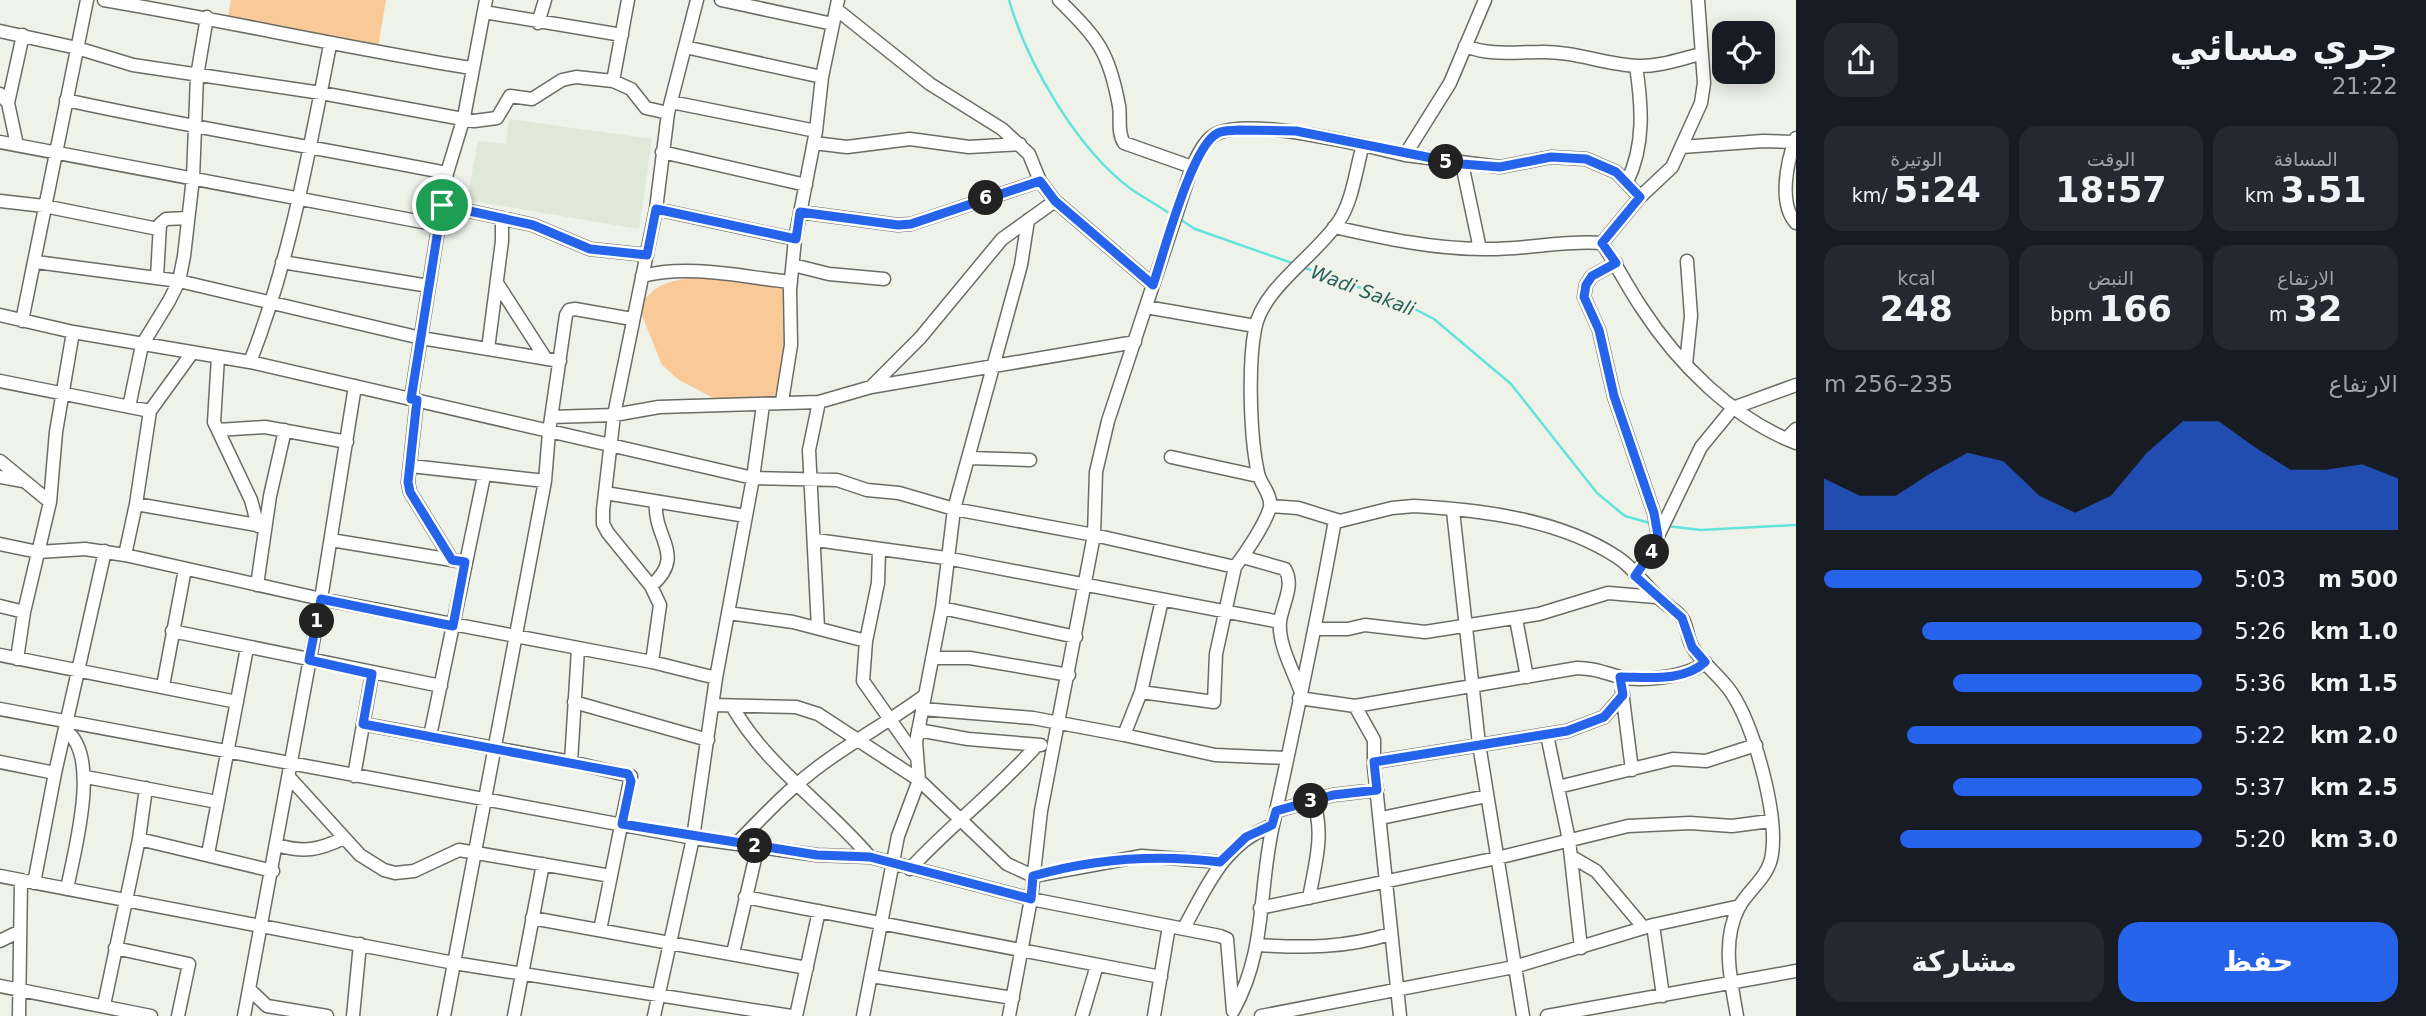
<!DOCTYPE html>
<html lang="ar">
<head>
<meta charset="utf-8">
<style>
	body { margin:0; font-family:"DejaVu Sans",Vazirmatn,sans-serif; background:#242831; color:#f1f3f6; direction:rtl; height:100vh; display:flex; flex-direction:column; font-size:26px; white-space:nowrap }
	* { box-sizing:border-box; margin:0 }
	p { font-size:23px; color:#9ea1a6 }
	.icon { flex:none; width:38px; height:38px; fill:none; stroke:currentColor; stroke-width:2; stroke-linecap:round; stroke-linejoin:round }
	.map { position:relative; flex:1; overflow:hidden; direction:ltr }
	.side { display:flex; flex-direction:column; background:#171b24; width:630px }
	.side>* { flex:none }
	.buttons { position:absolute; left:1712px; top:21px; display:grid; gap:14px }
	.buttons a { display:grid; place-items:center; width:63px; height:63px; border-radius:14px; background:#171b24; box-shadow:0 4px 18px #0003; font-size:35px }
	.pin { position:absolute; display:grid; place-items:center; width:60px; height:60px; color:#fff; margin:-30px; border:4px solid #fff; border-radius:50%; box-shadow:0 2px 7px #0007 }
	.km { position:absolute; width:35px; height:35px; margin:-18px; border-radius:50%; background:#222; color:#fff; font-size:19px; line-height:35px; text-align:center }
	.round { display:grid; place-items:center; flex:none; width:74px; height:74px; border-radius:21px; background:#242831 }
	.overview { display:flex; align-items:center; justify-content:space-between; height:119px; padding:0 28px }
	h1 { font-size:38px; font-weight:600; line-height:52px }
	.stats { display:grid; grid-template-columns:repeat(3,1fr); gap:10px; height:119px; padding:7px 28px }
	.stats div { display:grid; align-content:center; border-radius:18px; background:#242831; text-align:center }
	.stats b { font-size:35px; font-weight:600 }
	.stats small { font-size:19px; font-weight:400 }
	.stats p { font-size:19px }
	.chart { height:196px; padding:14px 28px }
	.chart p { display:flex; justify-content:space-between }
	.chart svg { width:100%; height:126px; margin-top:7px; fill:#2563eb; opacity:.7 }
	.primary-button { display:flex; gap:14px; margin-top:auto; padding:14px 28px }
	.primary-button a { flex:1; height:80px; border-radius:21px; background:#2563eb; color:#fff; font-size:28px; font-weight:600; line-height:80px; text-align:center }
	.primary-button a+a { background:#242831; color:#f1f3f6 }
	ul { padding:0 28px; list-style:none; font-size:23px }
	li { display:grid; grid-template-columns:112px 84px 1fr; align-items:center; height:52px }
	li i { height:18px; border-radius:9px; background:#2563eb }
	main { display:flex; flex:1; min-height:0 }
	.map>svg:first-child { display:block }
</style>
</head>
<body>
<main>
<section class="side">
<div class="overview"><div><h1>جري مسائي</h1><p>21:22</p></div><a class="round"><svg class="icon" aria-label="share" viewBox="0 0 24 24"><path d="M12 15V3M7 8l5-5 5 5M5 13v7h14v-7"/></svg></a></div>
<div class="stats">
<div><p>المسافة</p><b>3.51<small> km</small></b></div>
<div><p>الوقت</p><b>18:57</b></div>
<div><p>الوتيرة</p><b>5:24<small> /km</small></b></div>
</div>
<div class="stats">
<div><p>الارتفاع</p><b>32<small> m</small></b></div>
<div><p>النبض</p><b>166<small> bpm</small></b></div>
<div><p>kcal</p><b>248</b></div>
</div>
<div class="chart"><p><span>الارتفاع</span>235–256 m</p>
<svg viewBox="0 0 160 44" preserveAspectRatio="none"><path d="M0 44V26L10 32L20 32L30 24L40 17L50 20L60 32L70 38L80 32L90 17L100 6L110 6L120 15L130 23L140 23L150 21L160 26V44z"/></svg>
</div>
<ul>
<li><b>500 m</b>5:03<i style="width:100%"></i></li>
<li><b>1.0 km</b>5:26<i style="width:74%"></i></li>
<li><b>1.5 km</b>5:36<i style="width:66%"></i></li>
<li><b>2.0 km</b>5:22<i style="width:78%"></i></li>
<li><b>2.5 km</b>5:37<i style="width:66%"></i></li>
<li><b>3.0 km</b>5:20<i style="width:80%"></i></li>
</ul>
<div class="primary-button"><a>حفظ</a><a>مشاركة</a></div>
</section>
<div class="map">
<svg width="1796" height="1016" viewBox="0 0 1796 1016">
	<rect width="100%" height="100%" fill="#eef2e9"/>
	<path fill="#e0e8d8" d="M509,119l143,20 -13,90 -172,-29 11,-59 28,3z"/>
	<path fill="#fac998" d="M231,0h155l-8,47 -150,-30z
		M697,277l86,8c2,30 10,96 -14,117l-50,-1 -40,-21 -17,-15 -23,-57c15,-25 30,-27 58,-31z"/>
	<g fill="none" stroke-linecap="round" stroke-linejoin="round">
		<path stroke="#62e4de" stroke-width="2.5" d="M1009,0c18,63 68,149 122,189 13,9 28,17 41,26
			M1178,218l17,11 100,35
			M1305,268l98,35 31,16 77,65 86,109 28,23 28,8
			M1667,526l34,4 95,-5"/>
		<defs>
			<path id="minor" d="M104,0c123,21 244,48 367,68
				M721,0l112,24
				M1059,0c39,39 50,51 60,106 2,13 -2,26 5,37l68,24
				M836,9l94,75 72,45 27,25 11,27 15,20 98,84
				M484,12l138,23
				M538,23l7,-23
				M0,31l77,17 56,17 188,28 153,28 23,-3 13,-22 22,3 30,-19 14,-3 37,4 18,8 15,19 22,5
				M1465,46c27,10 47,6 75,6 33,-1 64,12 97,14 21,1 43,-7 64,-12
				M685,47l137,30
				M613,81l15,-81
				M0,94l8,9 9,42
				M66,100c127,28 254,48 381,73
				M671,102l145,29
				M8,103l15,-68
				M1796,138c-9,23 -18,66 0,85
				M0,142l438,83
				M814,143l33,4 63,-8 59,8 51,-3
				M1682,147l81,-6 31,1
				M662,152l144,33
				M1405,155l95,12 51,-10 35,2 30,13 24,25
				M1462,164l18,85
				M1627,182c18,-37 15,-76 9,-116
				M0,201l44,5 114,23
				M442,205l91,20 57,24 57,6
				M656,209l139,30
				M800,212l98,13 13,-1 129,-43
				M1028,220l-7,45 -67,244 -12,99 134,29
				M1334,227c49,11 99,22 150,22 40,1 79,-9 118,-6
				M1602,243c14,21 25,43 39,64 37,57 91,111 155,136
				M1602,243l38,-46 32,-30 29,-64 3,-20 -6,-83
				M36,262l143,19 242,57 139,23
				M282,262l147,24
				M1616,263l-24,13 -6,9 -2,12 15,33 15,66 40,117 4,23 -3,11 -20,28
				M793,265l36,9 55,5
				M642,276c47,-12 100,1 149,6
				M157,277l3,-53 6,-5 22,-1
				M497,283l49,76
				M1146,307l109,19
				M0,315l73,17 177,30 503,116 84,2 30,10 32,3 55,16 140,26 2,-63 12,-51 84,-254c6,-12 13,-29 26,-34 32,-13 110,5 145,12
				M22,321l65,-321
				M488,349l14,-108v-23
				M218,357l-4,65 37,78 7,26
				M250,362c40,-102 59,-210 80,-317
				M1686,364l5,-48 -4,-55
				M0,381l150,30 42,-58
				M871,387l49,-49 82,-99 53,-38
				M411,399l36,-226 17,-56 22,-117
				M417,400l-9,82 2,10 42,68
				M782,401l9,-56 -1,-55 5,-51 21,-108 6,-54 16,-77
				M129,407l13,-62 27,-44 10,-20 5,-25 9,-78 4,-102 10,-59
				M551,417l63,-2 45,-8 160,-5 52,-15 264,-45
				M218,430l47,-3 82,15
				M1786,439l10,-10
				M1171,457l87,19
				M969,458l61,2
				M0,461l50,41
				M411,466l134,15
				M0,477l23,4
				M605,493l141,23
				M136,504l127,22
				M1270,506l28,2 42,13 52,-13 22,-2c68,4 145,13 203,51 19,12 31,34 49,47 6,5 12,8 16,14 6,9 5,21 11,30 10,16 27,28 38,44 23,34 47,121 41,162 -3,23 -23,35 -33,53 -18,34 -8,74 -2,109
				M1453,511l26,233 44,272
				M1658,536l43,-89 32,-39 63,-23
				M331,540l127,21
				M816,540l130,18 334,64
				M0,544l38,8 47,-3 40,6 196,44 331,63 64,16
				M879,550l-1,33 -12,58 -3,40 52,74
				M125,555l11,-51 14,-93
				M1243,557l42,12c10,17 -3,35 -5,53 -2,22 13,48 20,68
				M257,585l13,-89 15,-66
				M651,586c36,-31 2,-47 5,-84
				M0,606l24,6
				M728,613l65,9 73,19
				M1516,619l11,58
				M818,628l-9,-178 10,-48
				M1314,629h34l17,-4 60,7 114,-18 69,-21 48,4
				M172,631l269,55
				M0,655l237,47
				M932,658h38l99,17
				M17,659l7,-47 26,-110 6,-70 17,-100
				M652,662l8,-57 -9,-19 -43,-53 -5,-9v-14l11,-95 42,-206 12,-96 29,-113
				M163,686l22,-117
				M1622,691l10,79
				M1141,692l73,10 2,-48 19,-87
				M1299,698l56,8 222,-38c21,1 24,4 43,9 21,5 69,0 85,-15
				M574,702l134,38
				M713,705l83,2 22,7 101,66 88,84 26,12 109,-20 78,6
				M732,706c35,61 93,98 138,151
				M1355,706l19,34v27l26,249
				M0,709l693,129 124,17 53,2 161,42 189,37 7,3 6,72
				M922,709l111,9 91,17 17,-43 21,-92
				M363,724l208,38 60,14 -31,154
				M65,730c37,25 9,121 2,159
				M918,730l50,9 73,6
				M1124,735l91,20 71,3
				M1547,735l22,105 12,108
				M430,736l54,-260
				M0,762l55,11
				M571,762l7,-113
				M1374,762l193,-31 37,-14 19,-22
				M354,776l18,-102
				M86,777l131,25
				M289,777l71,78 24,15 11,3 19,-2 45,-21 152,26
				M1558,787l115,-28 33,2 50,-16
				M1276,811l57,-16 44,-5
				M1381,818l106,-22
				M139,839l134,32
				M737,843c19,-19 37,-39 58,-57 39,-35 87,-59 129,-90
				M277,845c27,8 42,5 67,-7
				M208,854l39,-206
				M1572,857l24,14 48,57
				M910,869c40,-44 88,-79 127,-124
				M0,876l454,87 337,53
				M34,883l21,-110 50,-222
				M745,897l416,80
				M1309,898c6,-33 16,-66 4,-97
				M1260,908l237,-50 131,-32 62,-3 42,3 38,-5
				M532,918l275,50
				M1653,925l10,71
				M1184,928c23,-42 40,-85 89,-103
				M0,941l20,-10
				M1259,945c45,3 87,3 131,-11
				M115,948l74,16 -11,52
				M733,953l25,-107
				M871,976l142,22
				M0,986l151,30
				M249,989l18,17 60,10
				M104,1005l35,-166 7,-51
				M1233,1011c34,-61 25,-120 40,-186 22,-101 44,-203 62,-305
				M19,1016l2,-136
				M244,1016l77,-417 34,-213
				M353,1016l7,-72
				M444,1016l101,-535 4,-49 17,-117 3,-5 6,-1 57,10
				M514,1016l29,-152
				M654,1016l39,-178 23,-160 37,-200 10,-73
				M796,1016l23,-105
				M863,1016l35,-180 21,-56 -3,-38 26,-134
				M1009,1016l22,-117 10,-88 53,-276 141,32c10,-13 31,-44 35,-60 2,-13 -10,-23 -12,-34 -8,-36 -10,-108 -3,-144 7,-41 62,-74 84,-108 14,-21 17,-53 24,-76l42,10 45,-72 35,-83
				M1082,1016l15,-51
				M1154,1016l15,-90
				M1261,1016l253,-49 139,-42 87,-19
				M1547,1016l249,-45"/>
		</defs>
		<use href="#minor" stroke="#696d65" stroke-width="15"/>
		<use href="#minor" stroke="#fff" stroke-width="12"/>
	</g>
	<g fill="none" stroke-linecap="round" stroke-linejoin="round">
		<defs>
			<path id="route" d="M1239,130l57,1 166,33 38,3 51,-10 35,2 30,13 24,25 -38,46 14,20 -24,13 -6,9 -2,12 15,33 15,66 40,117 4,23 -3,11 -20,29 47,42 10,29 13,15c-21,20 -57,15 -85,15l3,18 -19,22 -37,14 -193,31 3,28 -44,5 -57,16 -4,14 -26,12 -26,25c-64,-8 -124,-4 -187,14l-2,23 -161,-42 -53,-2 -195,-31 9,-43 -3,-7 -265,-50 9,-50 -63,-14 12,-61 132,27 12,-64 -13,-2 -42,-68 -2,-10 9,-82 -6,-1 31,-194 91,20 57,24 57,6 9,-46 140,30 4,-27 98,13 13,-1 129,-43 15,20 98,84c10,-29 39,-141 65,-152 6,-3 15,-2 21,-3z"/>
		</defs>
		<use href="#route" stroke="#fff" stroke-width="14"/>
		<use href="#route" stroke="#2563eb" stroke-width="9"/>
	</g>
	<g text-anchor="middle" stroke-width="5" stroke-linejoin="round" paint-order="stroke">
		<g font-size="19" font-style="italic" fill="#29605d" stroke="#eef2e9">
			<text transform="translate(1363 290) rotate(21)" y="7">Wadi Sakali</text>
		</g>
	</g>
</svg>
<div class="buttons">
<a><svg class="icon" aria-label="locate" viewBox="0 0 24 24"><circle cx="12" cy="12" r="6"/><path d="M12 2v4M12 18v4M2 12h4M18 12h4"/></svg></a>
</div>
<div class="pin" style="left:442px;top:205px;background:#1e9e55"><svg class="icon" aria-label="arrive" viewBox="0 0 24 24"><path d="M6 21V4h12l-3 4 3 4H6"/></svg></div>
<b class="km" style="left:317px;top:621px">1</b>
<b class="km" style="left:755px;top:846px">2</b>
<b class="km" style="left:1311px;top:801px">3</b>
<b class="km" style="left:1652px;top:552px">4</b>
<b class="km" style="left:1446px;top:162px">5</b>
<b class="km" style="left:986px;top:198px">6</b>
</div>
</main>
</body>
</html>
